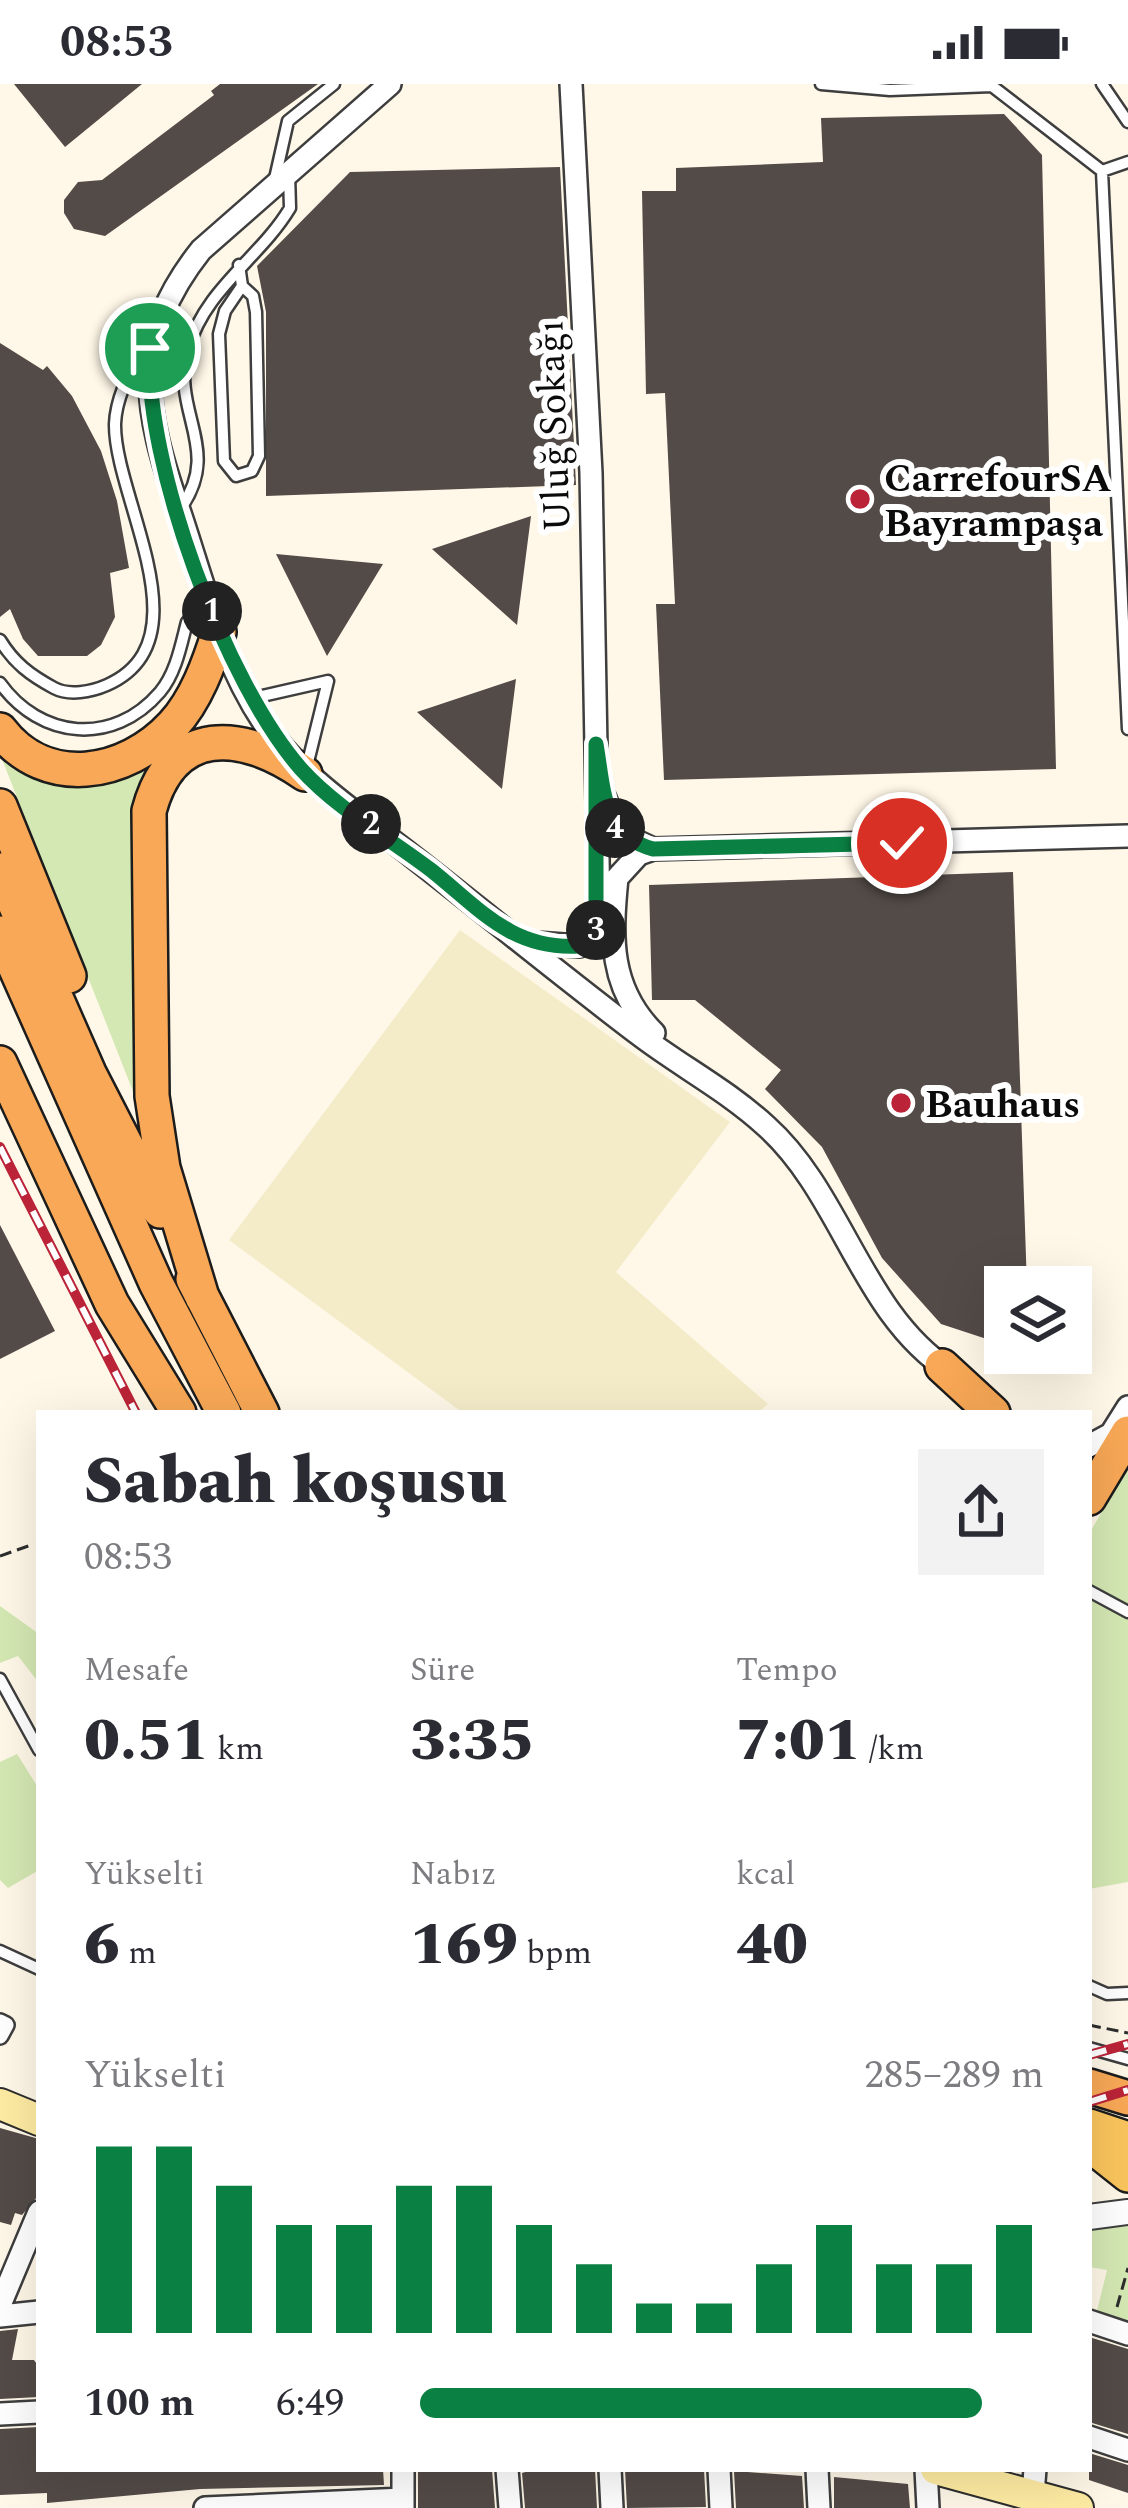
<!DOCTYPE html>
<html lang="tr">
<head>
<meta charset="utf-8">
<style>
	body { margin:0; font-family:Spectral,serif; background:#f2f2f3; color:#2b2b33; height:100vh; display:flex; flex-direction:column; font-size:45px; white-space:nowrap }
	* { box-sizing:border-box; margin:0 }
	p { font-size:39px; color:#7c7c81 }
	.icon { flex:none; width:66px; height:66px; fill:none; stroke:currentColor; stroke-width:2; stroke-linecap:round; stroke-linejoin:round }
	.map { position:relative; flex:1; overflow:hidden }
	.sheet { position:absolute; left:36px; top:1326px; width:1056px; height:1062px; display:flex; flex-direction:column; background:#fff; border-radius:0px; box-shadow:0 12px 48px #0002 }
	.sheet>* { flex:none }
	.buttons { position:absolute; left:984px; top:1182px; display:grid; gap:24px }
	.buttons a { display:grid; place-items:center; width:108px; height:108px; border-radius:0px; background:#fff; box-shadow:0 12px 48px #0002; font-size:60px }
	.pin { position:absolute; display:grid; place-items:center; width:102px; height:102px; color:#fff; margin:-51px; border:6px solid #fff; border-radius:50%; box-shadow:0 3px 12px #0007 }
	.km { position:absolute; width:60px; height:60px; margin:-30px; border-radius:50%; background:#222; color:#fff; font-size:33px; line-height:60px; text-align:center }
	.round { display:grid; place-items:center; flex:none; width:126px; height:126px; border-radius:0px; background:#f2f2f3 }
	.overview { display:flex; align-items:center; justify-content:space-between; height:204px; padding:0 48px }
	h1 { font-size:66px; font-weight:800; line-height:90px }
	.stats { display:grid; grid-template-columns:repeat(3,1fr); gap:18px; height:204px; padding:12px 48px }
	.stats div { display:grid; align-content:center }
	.stats b { font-size:60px; font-weight:800 }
	.stats small { font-size:33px; font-weight:400 }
	.stats p { font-size:33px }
	.chart { height:336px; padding:24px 48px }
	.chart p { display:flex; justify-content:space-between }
	.chart svg { width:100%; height:216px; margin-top:12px; stroke:#0b8043; stroke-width:6 }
	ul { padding:0 48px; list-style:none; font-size:39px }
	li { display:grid; grid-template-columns:192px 144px 1fr; align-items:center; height:90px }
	li i { height:30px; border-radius:15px; background:#0b8043 }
	.status { display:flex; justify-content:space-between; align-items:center; height:84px; padding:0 60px; background:#fff; direction:ltr }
	.status svg { height:33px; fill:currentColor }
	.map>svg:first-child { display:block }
</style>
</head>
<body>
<div class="status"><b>08:53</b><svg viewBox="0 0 49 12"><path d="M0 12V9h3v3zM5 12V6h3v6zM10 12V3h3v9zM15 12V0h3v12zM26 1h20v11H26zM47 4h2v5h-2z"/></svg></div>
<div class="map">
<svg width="1128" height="2424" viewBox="0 0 1128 2424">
	<rect width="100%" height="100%" fill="#fff8e8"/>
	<path fill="#f4ecc9" d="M460,846l270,192 -114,150 152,132 -11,9h-294l-234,-173z"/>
	<path fill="#d4e8b3" d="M0,670l14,11 139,-3 -14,23 -7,35 6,284z
		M1128,1383v415l-39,7v-355z
		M0,1522l39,28v49l-21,-27 -18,7z
		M17,1670l22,35v81l-31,18 -8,-8v-118z
		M1128,2138v108l-33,-11 12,-49 -18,-3v-38z"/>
	<path fill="#534b47" d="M14,0h128l-77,63z
		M220,0h98l-213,152 -31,-7 -10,-16v-13l14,-18 24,-2 112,-85 -3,-4z
		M1004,30l38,41 14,614 -392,11 -8,-176h19l-10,-211 -19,1 -4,-203h34v-23l147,-6 -2,-44z
		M560,83l16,318 -310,11v-184l-9,-46 93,-94z
		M0,259l43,27 4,-4 25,30 29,55 16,50 12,67 -19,5 5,44 -14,28 -14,11h-49l-15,-17 -13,-30 -10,8z
		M531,432l-14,109 -85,-76z
		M276,470l107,10 -56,92z
		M516,595l-14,110 -85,-77z
		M1013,788l14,415h-22v58l-64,-21 -59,-66 -60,-111 -57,-58 16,-19 -86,-70h-43l-3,-115z
		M0,1141l55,106 -55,28z
		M0,2044l39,11 -2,58 -15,18 -7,-2 -4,12 -11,-3z
		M18,2245l-6,31h22l5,7v30l-39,2v-68z
		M1089,2253l39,12v85l-39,-12z
		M39,2343v42h344l1,16 -184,4 -153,14v-10l-47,2v-66z
		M1089,2369l39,12v28l-39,-13z
		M418,2385h74l3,39h-77z
		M535,2385h60l2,39h-72l-3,-35z
		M625,2385h79l2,38 -79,1z
		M734,2387l68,5 2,32h-68z
		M834,2393l74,7 2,24h-76z"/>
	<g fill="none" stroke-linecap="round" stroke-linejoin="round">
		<defs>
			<path id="service" d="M821,0l69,6 102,-4 110,85 26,558
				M1102,0l26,38
				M1102,87l26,-9
				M274,99l14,-62 46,-37
				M239,181l3,21 -17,25 -6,23 5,127 12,15 16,-5 7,-15 -3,-144 -3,-16 -11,-10
				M181,424c42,-60 -11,-96 7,-159 17,-60 72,-91 102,-141l-1,-34
				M0,556c14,23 30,35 54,48 15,8 37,4 53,-3 100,-44 7,-187 8,-261 1,-30 19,-59 32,-85
				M0,599c40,56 113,64 160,9 16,-19 21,-47 27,-70
				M249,615l79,-18 -22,89
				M1089,1507l39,21
				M0,1595l39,71
				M0,1867l39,18
				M1089,1902l18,8 21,-1
				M1089,1964l39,11"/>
			<path id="pedestrian" d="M0,1938l6,3 -6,11"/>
			<path id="minor" d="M390,0l-189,166c-72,91 -57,160 -21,263 24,72 42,147 84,210 38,56 96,92 148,133 77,60 151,121 229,180 41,31 87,55 125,90 77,69 95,187 184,245
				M605,714l14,35 34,16 475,-13
				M653,765l-14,5 -22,24c-6,60 -8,110 37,155
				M521,858l58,4 17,-16 3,-18 -8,-439 -20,-389
				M1089,1362l22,-12 17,-27
				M0,2221l39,-93
				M0,2232l39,-4
				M1089,2237l39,13
				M0,2330l39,-2
				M1089,2353l39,13
				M403,2385v39
				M507,2385l3,39
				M610,2385l2,39
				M719,2385l2,39
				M817,2385l2,39
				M926,2385l2,39
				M1032,2423l3,-38
				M205,2424l198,-9"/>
			<path id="tertiary" d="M1089,2133l39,-5"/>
			<path id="secondary" d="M0,2020l39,16
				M936,2385l142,39"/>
			<path id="primary" d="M1089,2042l39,13
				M1089,2060l39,31"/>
			<path id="trunk" d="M0,646c46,60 126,46 173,-5 23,-25 36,-61 46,-93
				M0,722l69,170
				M0,786l89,203 71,138
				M0,849l156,350 68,130
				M0,979l112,241 67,109
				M193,1195l69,134
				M202,1213l-39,-129 -11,-72 -3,-285c23,-87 93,-81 156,-37
				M942,1282l51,47
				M1089,1414l39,-65
				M1089,2002l39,12"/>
		</defs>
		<use href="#service" stroke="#3e3e3e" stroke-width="15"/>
		<use href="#pedestrian" stroke="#3e3e3e" stroke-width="20"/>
		<use href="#minor" stroke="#3e3e3e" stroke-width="26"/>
		<use href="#tertiary" stroke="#3e3e3e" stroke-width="28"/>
		<use href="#secondary" stroke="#2d2d2d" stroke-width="34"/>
		<use href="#primary" stroke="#1c1c1c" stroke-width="38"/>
		<use href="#trunk" stroke="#1c1c1c" stroke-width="38"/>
		<path stroke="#2d2d2d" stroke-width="3" stroke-dasharray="12 6" stroke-linecap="butt" d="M0,1472l34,-12
			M1089,1941l39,8
			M1117,2223l11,-39"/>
		<use href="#service" stroke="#fff" stroke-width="10"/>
		<use href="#pedestrian" stroke="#fff" stroke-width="15"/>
		<use href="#minor" stroke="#fff" stroke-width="21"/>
		<use href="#tertiary" stroke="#fff" stroke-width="24"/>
		<use href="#secondary" stroke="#ffeca3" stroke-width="30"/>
		<use href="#primary" stroke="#fac55d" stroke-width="33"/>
		<use href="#trunk" stroke="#f8a856" stroke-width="33"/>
		<defs>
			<path id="rail" d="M0,1063l136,266
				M1089,1971l39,-11
				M1089,2018l39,-12"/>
		</defs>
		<use href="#rail" stroke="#bb2338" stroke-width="10"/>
		<use href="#rail" stroke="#fff" stroke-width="6" stroke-dasharray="18" stroke-linecap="butt"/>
	</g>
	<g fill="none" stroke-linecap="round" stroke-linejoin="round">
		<defs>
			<path id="route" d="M150,264c-7,113 76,336 151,421 35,39 88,69 130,101 49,39 81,80 148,76l17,-16v-186c8,46 6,91 57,105l249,-6"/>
		</defs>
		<use href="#route" stroke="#fff" stroke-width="24"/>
		<use href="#route" stroke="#0b8043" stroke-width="15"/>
	</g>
	<g fill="#bb2338" stroke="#fff" stroke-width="4.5">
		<circle cx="860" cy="415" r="12"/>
		<circle cx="901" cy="1019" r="12"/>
	</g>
	<g text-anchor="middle" stroke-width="12" stroke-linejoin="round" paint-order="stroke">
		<g font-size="39" fill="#0b0b0b" stroke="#fff">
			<text transform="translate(552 342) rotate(-92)" y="14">Uluğ Sokağı</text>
		</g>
		<g font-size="39" font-weight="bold" fill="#0b0b0b" stroke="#fff" text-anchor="start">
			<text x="884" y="407">CarrefourSA<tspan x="884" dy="45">Bayrampaşa</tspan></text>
			<text x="925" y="1033">Bauhaus</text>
		</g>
	</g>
</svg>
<div class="buttons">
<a><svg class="icon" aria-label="layers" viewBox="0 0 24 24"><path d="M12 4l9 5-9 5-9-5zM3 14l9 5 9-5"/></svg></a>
</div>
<div class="pin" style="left:150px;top:264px;background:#1e9e55"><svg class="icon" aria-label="arrive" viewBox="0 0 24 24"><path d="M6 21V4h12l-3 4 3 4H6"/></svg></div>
<div class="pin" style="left:902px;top:759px;background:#d93025"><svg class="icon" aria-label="check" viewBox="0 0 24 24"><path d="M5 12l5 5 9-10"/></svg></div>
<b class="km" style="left:212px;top:527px">1</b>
<b class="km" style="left:371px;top:740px">2</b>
<b class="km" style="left:596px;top:846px">3</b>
<b class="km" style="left:615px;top:744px">4</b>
<section class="sheet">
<div class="overview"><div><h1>Sabah koşusu</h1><p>08:53</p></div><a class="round"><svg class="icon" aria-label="share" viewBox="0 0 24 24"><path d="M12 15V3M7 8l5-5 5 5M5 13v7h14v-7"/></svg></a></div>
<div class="stats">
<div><p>Mesafe</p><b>0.51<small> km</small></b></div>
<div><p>Süre</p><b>3:35</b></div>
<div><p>Tempo</p><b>7:01<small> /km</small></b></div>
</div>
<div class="stats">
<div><p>Yükselti</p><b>6<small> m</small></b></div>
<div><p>Nabız</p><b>169<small> bpm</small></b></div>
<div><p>kcal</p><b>40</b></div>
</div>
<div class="chart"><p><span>Yükselti</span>285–289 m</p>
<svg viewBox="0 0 160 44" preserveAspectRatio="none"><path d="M5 44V6M15 44V6M25 44V14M35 44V22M45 44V22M55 44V14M65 44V14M75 44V22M85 44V30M95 44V38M105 44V38M115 44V30M125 44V22M135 44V30M145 44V30M155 44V22"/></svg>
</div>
<ul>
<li><b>100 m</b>6:49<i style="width:90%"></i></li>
</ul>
</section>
</div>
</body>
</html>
